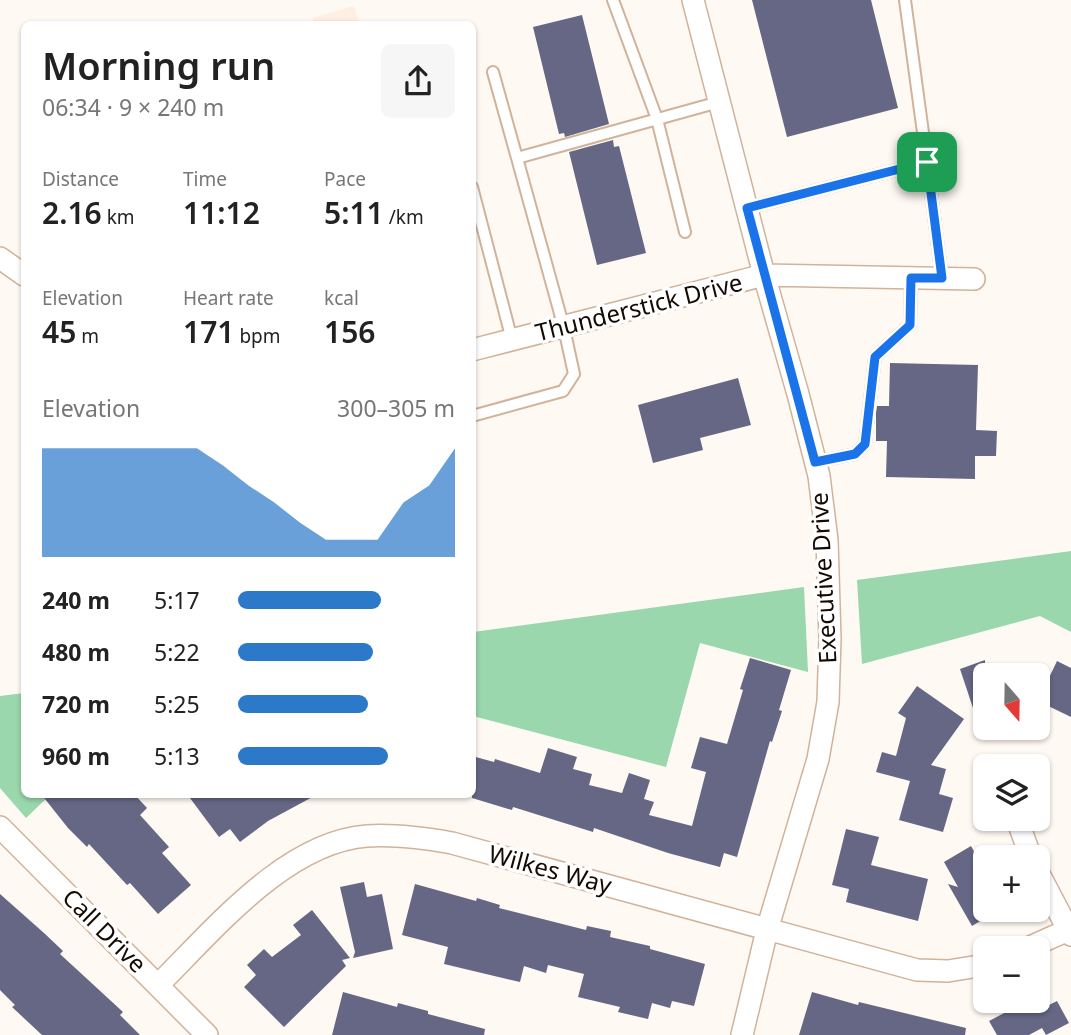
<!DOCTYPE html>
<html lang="en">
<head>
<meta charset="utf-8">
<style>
	body { margin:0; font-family:"Noto Sans",sans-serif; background:#f6f6f6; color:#222; height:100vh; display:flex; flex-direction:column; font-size:26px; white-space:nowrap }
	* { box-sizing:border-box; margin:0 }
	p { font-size:23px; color:#767676 }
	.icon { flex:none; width:38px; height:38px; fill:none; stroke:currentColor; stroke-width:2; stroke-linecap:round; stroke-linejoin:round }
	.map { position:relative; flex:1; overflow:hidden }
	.side { position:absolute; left:21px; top:21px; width:455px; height:777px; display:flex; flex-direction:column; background:#fff; border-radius:10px; box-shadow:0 2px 5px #0004 }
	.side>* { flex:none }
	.needle { width:46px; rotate:160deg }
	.controls { position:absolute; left:973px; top:663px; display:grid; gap:14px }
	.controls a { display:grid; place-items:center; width:77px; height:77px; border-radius:10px; background:#fff; box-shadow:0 2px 5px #0004; font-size:35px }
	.pin { position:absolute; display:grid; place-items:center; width:60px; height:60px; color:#fff; margin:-30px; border-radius:14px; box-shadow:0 4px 10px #0006 }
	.round { display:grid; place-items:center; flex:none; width:74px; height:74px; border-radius:10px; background:#f6f6f6 }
	.overview { display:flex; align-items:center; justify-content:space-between; height:119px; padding:0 21px }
	h1 { font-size:38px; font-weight:600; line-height:52px }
	.metrics { display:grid; grid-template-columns:repeat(3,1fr); gap:10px; height:119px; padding:7px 21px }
	.metrics div { display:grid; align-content:center }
	.metrics b { font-size:30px; font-weight:600 }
	.metrics small { font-size:19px; font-weight:400 }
	.metrics p { font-size:19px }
	.chart { height:196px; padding:14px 21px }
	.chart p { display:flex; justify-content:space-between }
	.chart svg { width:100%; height:126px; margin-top:7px; fill:#2c79c9; opacity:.7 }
	ul { padding:0 21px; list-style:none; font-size:23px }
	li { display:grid; grid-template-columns:112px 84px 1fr; align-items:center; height:52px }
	li i { height:18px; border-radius:9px; background:#2c79c9 }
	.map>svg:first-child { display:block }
</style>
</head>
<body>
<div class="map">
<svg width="1071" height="1035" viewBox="0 0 1071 1035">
	<rect width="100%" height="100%" fill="#fff9f3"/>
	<path fill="#feefe2" d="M354,6l5,18h-44l-2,-6z"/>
	<path fill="#9ad7ac" d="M1071,551v81l-31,-16 -178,48 -5,-84z
		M804,587l4,85 -108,-29 -34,124 -193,-51v-84z
		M24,693v101l26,1 -24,23 -26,-30v-92z"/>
	<path fill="#656785" d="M752,0h119l27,108 -111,29z
		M582,15l27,109 -44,13 -1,-4 -5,1 -26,-107z
		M613,140l1,7 5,-1 27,107 -49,12 -28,-113z
		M890,363l88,2 -2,65 21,1 -1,25h-21v23l-89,-2 1,-36h-11v-28l1,-7h12z
		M738,378l13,47 -51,13 3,12 -50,13 -15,-58z
		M750,658l41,12 -12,40 3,1 -10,31 -2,-1 -33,116 -13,-4 -4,14 -52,-14 -74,-25 -1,4 -80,-25 -1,3 -40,-12v-42l22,6 1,-3 45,14 8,-25 29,9 -4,12 19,5 -3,11 33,8 7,-20 21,7 -6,19 10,3 -5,13 43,11 14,-54 -15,-4 9,-31 27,7 16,-54 -3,-1z
		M985,660v74l-3,1 -22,-66z
		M1057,661l14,7v49l-33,-16z
		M917,686l47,33 -33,46 15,4 -7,25 14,4 -10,34 -44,-12 11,-39 -34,-9 6,-20 14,4 10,-38 -8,-5z
		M41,794h93l13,14 -7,7 29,32 -7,6 29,32 -33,29 -28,-31 -3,2 -38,-41 -2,3 -19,-19z
		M187,794h131l-50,27 -28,21 -10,-13 -11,8z
		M846,829l33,8 -8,28 57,14 -10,42 -72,-19 3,-13 -17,-4z
		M971,846l14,25v39h4l3,4 -20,12 -24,-42 10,3 -14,-25z
		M364,882l3,15 15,-3 11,55 -40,9 2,-6 -15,-65z
		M415,884l61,17 1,-3 23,7 -1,3 87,22 1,-4 24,5 -1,6 40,9v3l55,15 -11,42 -22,-5 -2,7 -18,-5 -4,16 -30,-7 2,-5 -42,-10 6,-23 -36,-9 -2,8 -22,-7 -4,16 -76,-18 4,-17 -46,-12z
		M0,894l44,39 19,18 -3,3 63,58 -3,3 20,20h-98l-30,-28 3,-2 -15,-15z
		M312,910l38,48 -8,2 4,6 -62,61 -40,-40 12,-12 -9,-10 17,-16 8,8 29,-22 -8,-10z
		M343,992l54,15 1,-4 30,8v3l57,15 -1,6h-152z
		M812,992l46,13 1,-3 107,26 -1,7h-166z
		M1027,1001h7l5,9 18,-9 12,22 -23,12 -4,-7 -13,7h-32l-8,-14z"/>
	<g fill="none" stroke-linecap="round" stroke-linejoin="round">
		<defs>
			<path id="lane" d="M613,0l44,119 28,113
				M493,72l24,86
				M927,162l15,116
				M472,187l40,153
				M747,208l180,-46 -22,-162
				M472,416l91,-25 11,-17 -10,-46 -47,-170 202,-56
				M815,462l40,-8 10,-10 10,-87 35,-32 1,-47"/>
			<path id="street" d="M693,0l71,275 34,119 21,82 8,64 3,99 -2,63 -10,57 -51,171 -25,105
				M0,258l24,17
				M472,350l292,-75 210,4
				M1017,819l14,39
				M0,827l207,208
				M1038,872l33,63
				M1028,948l40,-18
				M158,985c55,-54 127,-143 209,-149 29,-2 57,2 85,7l465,127 31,1 37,-6"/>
		</defs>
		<use href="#lane" stroke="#d0b39a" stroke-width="14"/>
		<use href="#street" stroke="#d0b39a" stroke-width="24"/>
		<use href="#lane" stroke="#fff" stroke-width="10"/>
		<use href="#street" stroke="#fff" stroke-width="21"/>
	</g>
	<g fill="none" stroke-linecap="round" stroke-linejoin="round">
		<defs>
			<path id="route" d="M927,162l15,116h-31l-1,47 -35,32 -10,87 -10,10 -40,8 -68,-254z"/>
		</defs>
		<use href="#route" stroke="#fff" stroke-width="14"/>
		<use href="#route" stroke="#1a73e8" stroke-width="9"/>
	</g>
	<g text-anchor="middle" stroke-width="7" stroke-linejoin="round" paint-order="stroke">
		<g font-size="24" fill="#140a03" stroke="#fff">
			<text transform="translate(639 308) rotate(-14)" y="8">Thunderstick Drive</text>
			<text transform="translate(824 578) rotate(-93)" y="8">Executive Drive</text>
			<text transform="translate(550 870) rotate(15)" y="8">Wilkes Way</text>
			<text transform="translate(104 931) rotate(45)" y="8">Call Drive</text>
		</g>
	</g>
</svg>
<div class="controls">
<a><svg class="needle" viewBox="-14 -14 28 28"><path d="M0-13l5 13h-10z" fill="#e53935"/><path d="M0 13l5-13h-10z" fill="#767676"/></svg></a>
<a><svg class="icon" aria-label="layers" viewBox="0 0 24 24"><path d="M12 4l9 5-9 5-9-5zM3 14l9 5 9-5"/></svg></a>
<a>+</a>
<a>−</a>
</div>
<div class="pin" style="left:927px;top:162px;background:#1e9e55"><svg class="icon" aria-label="arrive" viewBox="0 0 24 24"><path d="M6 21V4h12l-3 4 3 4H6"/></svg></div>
<section class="side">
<div class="overview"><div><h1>Morning run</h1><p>06:34 · 9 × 240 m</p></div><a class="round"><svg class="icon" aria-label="share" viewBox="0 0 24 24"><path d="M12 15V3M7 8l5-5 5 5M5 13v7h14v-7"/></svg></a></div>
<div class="metrics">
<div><p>Distance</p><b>2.16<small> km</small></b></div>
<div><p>Time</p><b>11:12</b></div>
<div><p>Pace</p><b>5:11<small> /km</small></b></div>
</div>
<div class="metrics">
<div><p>Elevation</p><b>45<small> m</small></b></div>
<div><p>Heart rate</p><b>171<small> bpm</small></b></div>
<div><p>kcal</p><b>156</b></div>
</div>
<div class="chart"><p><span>Elevation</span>300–305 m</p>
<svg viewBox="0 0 160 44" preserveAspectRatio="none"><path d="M0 44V6L10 6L20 6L30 6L40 6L50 6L60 6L70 12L80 19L90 25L100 32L110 38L120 38L130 38L140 25L150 19L160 6V44z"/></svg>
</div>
<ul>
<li><b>240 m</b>5:17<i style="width:66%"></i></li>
<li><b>480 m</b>5:22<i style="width:62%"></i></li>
<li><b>720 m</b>5:25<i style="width:60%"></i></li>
<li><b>960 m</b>5:13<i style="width:69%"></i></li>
</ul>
</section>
</div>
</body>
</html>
